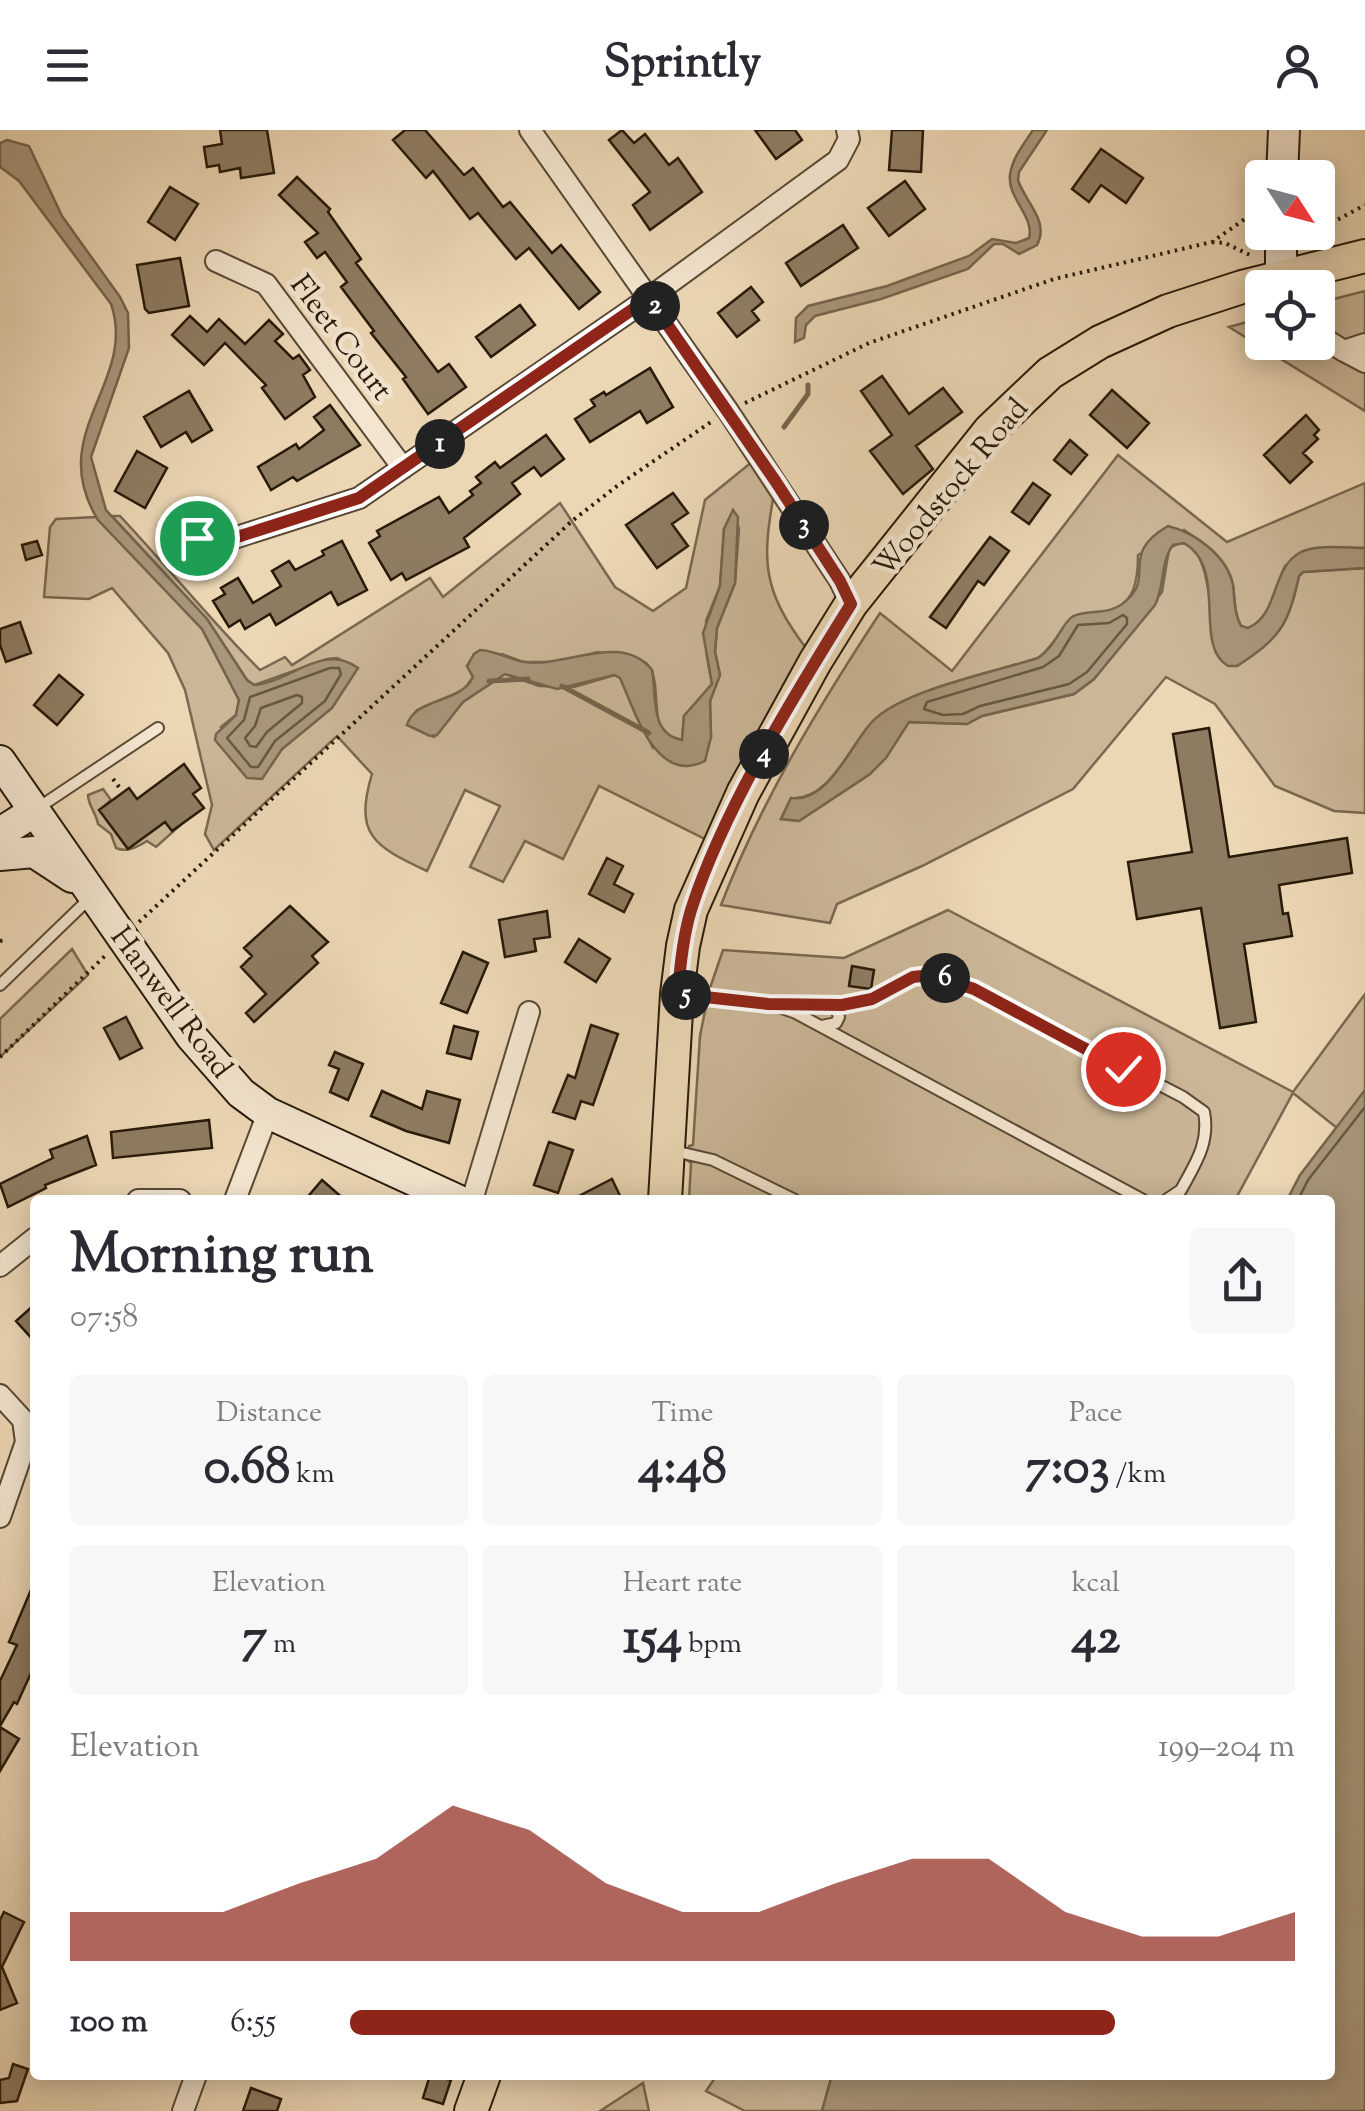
<!DOCTYPE html>
<html lang="en">
<head>
<meta charset="utf-8">
<style>
	body { margin:0; font-family:"Sorts Mill Goudy",serif; background:#f7f7f7; color:#2b2b33; height:100vh; display:flex; flex-direction:column; font-size:38px; white-space:nowrap }
	* { box-sizing:border-box; margin:0 }
	p { font-size:32px; color:#7c7c81 }
	.icon { flex:none; width:55px; height:55px; fill:none; stroke:currentColor; stroke-width:2; stroke-linecap:round; stroke-linejoin:round }
	.map { position:relative; flex:1; overflow:hidden }
	.panel { position:absolute; left:30px; top:1065px; width:1305px; height:885px; display:flex; flex-direction:column; background:#fff; border-radius:10px; box-shadow:0 5px 25px #0003 }
	.panel>* { flex:none }
	.needle { width:65px; rotate:126deg }
	.tools { position:absolute; left:1245px; top:30px; display:grid; gap:20px }
	.tools a { display:grid; place-items:center; width:90px; height:90px; border-radius:10px; background:#fff; box-shadow:0 5px 25px #0003; font-size:50px }
	.pin { position:absolute; display:grid; place-items:center; width:85px; height:85px; color:#fff; margin:-42px; border:5px solid #fff; border-radius:50%; box-shadow:0 2px 10px #0007 }
	.km { position:absolute; width:50px; height:50px; margin:-25px; border-radius:50%; background:#222; color:#fff; font-size:28px; line-height:50px; text-align:center }
	.round { display:grid; place-items:center; flex:none; width:105px; height:105px; border-radius:10px; background:#f7f7f7 }
	.summary { display:flex; align-items:center; justify-content:space-between; height:170px; padding:0 40px }
	h1 { font-size:55px; font-weight:700; line-height:75px }
	.figures { display:grid; grid-template-columns:repeat(3,1fr); gap:15px; height:170px; padding:10px 40px }
	.figures div { display:grid; align-content:center; border-radius:10px; background:#f7f7f7; text-align:center }
	.figures b { font-size:50px; font-weight:700 }
	.figures small { font-size:28px; font-weight:400 }
	.figures p { font-size:28px }
	.chart { height:280px; padding:20px 40px }
	.chart p { display:flex; justify-content:space-between }
	.chart svg { width:100%; height:180px; margin-top:10px; fill:#8f2418; opacity:.7 }
	ul { padding:0 40px; list-style:none; font-size:32px }
	li { display:grid; grid-template-columns:160px 120px 1fr; align-items:center; height:75px }
	li i { height:25px; border-radius:12px; background:#8f2418 }
	header { display:flex; justify-content:space-between; align-items:center; height:130px; padding:0 40px; background:#fff; font-size:45px; font-weight:700 }
	.map>svg:first-child { display:block }
</style>
</head>
<body>
<header><svg class="icon" aria-label="menu" viewBox="0 0 24 24"><path d="M4 6h16M4 12h16M4 18h16"/></svg>Sprintly<svg class="icon" aria-label="person" viewBox="0 0 24 24"><circle cx="12" cy="8" r="4"/><path d="M4 21q1-7 8-7t8 7"/></svg></header>
<div class="map">
<svg width="1365" height="1981" viewBox="0 0 1365 1981">
	<rect width="100%" height="100%" fill="#ecd7b5"/>
	<filter id="stains"><feTurbulence type="fractalNoise" baseFrequency=".002" numOctaves="4"/><feColorMatrix values="0 0 0 0 .2 0 0 0 0 .09 0 0 0 0 .02 0 0 0 .5 -.17"/></filter>
	<radialGradient id="worn" r=".72"><stop offset=".6" stop-color="#630" stop-opacity="0"/><stop offset="1" stop-color="#630" stop-opacity=".3"/></radialGradient>
	<path fill="#cbb798" stroke="#7a6850" stroke-width="2.5" fill-rule="evenodd" d="M1365,161v120l-136,-84 33,-9v24h56v-39z
		M1118,325l109,87 138,-59v65h-43l-37,18c-8,23 -14,52 -37,63l-7,-3c-7,-13 -6,-26 -8,-41 -5,-26 -28,-41 -49,-55l-46,25c0,26 -3,49 -32,58 -10,3 -22,-1 -32,3 -7,3 -21,32 -36,42 -43,14 -136,32 -166,64 -22,23 -43,80 -81,76l-10,21 18,2 71,-47 39,-52 58,2 15,-8 92,-22 20,-15 68,-87 7,-43c42,-33 43,84 47,104l21,13c43,-28 51,-41 62,-90l4,-4 62,-4v245l-31,-2 -59,-25 -60,-82 -49,-27 -93,112 -151,77 -85,38 -7,19 -109,-18c40,-104 98,-199 159,-292l72,58z
		M758,327l18,25c-14,77 -17,105 33,170l-102,188 -108,-54 -36,73 -38,-18 -22,41 -33,-15 30,-61 -35,-16 -38,81c-54,-25 -73,-37 -55,-97l-35,-38 -123,114 -9,-16 7,-29 -27,-115 -17,-37 -56,-65 -23,11 -45,-2 6,-70 6,-8 40,-2 106,112 37,71 -3,15 -15,12 41,51 20,-29 50,-41 25,-40 -20,-10 -10,1 -73,26 -7,-5 -40,-61 -95,-103h8c48,51 91,105 140,154l25,-13 7,8 138,-87 13,19 117,-94 55,84 38,24 33,-23 19,-88zM733,381l6,18 -4,54 -18,45 -2,24 5,23 -10,26 1,36 -58,11 -33,-70 -5,-3 -41,12 -35,-1 -34,-12 -42,28 -29,35 -27,-12 10,-15 47,-20 9,-13 -6,-11 35,-12 21,8h34l41,-10 48,11 6,7 3,14 3,39 11,13 13,4 2,-24 28,-32 -5,-27 -1,-36 14,-35 4,-57z
		M103,659l8,11 -11,10 28,38 30,-21 7,-13 19,8 -28,25 -9,-6c-10,6 -20,12 -31,7l-5,-14 -13,-10c-2,-11 -10,-19 -10,-29z
		M948,780l345,182 72,-98v96l-28,38 -44,-35 -58,107h-546l2,-37 -4,-3 2,-14 4,-1 7,-109 6,-30 -3,-1 4,-17h3l13,-38 121,8z
		M72,819l16,26 -88,82v-38z
		M717,1945h115l-10,36h-77l-39,-20z
		M643,1953l6,28h-49z"/>
	<path fill="#a9977b" stroke="#75654d" stroke-width="2.5" d="M1033,0h14l-28,42 -1,8c7,22 32,41 19,65l-18,9 -16,-10h-9l-26,25 -87,30 -66,17 -9,9 -2,13 -9,4 1,-24 12,-12 79,-20 82,-30 23,-17 24,4 13,-5c6,-21 -22,-40 -19,-63 2,-17 14,-31 23,-45z
		M7,10l22,6 33,70 58,81 8,16 1,35 -38,109 15,53 101,109 40,61 7,5c37,-3 68,-43 104,-17l-26,40 -50,41 -20,30 -15,-1 -32,-38 1,-6 20,-19 3,-15 -37,-71 -104,-109c-54,-87 40,-138 13,-216l-92,-123 -19,-14v-24z
		M733,380l5,7 -3,66 -18,45 -2,24 5,23 -10,26 1,36 -6,24c-49,25 -70,-50 -85,-83l-6,-3 -57,14 -52,-15 -42,28 -26,33 -7,1 -23,-11c8,-28 54,-21 66,-48l-6,-11 7,-12 6,-4c17,1 30,10 45,12 41,6 96,-31 127,8 5,26 -3,64 30,70l2,-24 28,-32 -9,-51 17,-47 4,-57z
		M1168,396c28,7 59,30 65,59 2,15 1,28 8,41l7,2c32,-14 22,-60 53,-76 17,-8 45,-4 64,-4v20l-62,4 -4,4c-11,50 -19,62 -62,90h-9c-36,-21 1,-97 -44,-123l-11,2c-13,17 -8,41 -18,60l-61,74 -20,15 -92,22 -15,8 -58,-2 -23,36 -16,16 -71,47 -18,-2 10,-21c38,5 60,-54 81,-76 30,-32 123,-50 166,-64 18,-12 25,-36 34,-41 18,-10 38,2 58,-20 22,-23 -9,-44 38,-71z
		M1365,960v1021h-543l10,-36h498v-875h-43l13,-25z"/>
	<g fill="none" stroke-linecap="round" stroke-linejoin="round">
		<path stroke="#685842" stroke-width="2.5" d="M1123,485l4,3v6l-40,48 -18,12 -89,22 -17,8 -20,1 -19,-6 3,-7 116,-35 16,-11 19,-31 31,-2z
			M330,538h9l2,6 -16,27 -50,40 -17,26h-7l-24,-29 17,-18 6,-23z
			M297,565l5,2v6l-35,29 -11,15 -6,-1 -5,-8 10,-12 6,-18z
			M1298,1070l10,-20 57,-73"/>
		<path stroke="#75654d" stroke-width="5" d="M784,297l24,-33v-9
			M489,551l39,-2
			M562,556l87,47"/>
	</g>
	<path fill="#8e7c62" stroke="#281a09" stroke-width="2.5" d="M220,0h47l7,43 -33,5 -1,-10 -20,4 -1,-7 -12,2 -3,-20 18,-3z
		M405,0h20l39,45 9,-7 30,39 7,-5 42,51 9,-8 39,47 -21,17 -50,-61 -13,11 -38,-46 -8,6 -37,-48 -7,7 -33,-38z
		M622,0l12,13 11,-9 24,31 9,-7 24,34 -52,38 -17,-25 17,-13 -41,-52z
		M755,0h40l7,10 -26,19z
		M892,0h31l-2,42 -32,-2z
		M1101,19l42,29 -17,25 -25,-18 -12,17 -17,-13z
		M297,47l33,32 -2,3 33,47 -5,4 82,109 11,-8 17,23 -38,27 -25,-35 3,-2 -35,-44 3,-2 -33,-44 6,-5 -22,-30 -8,6 -12,-16 13,-9 -39,-38z
		M905,51l20,28 -36,27 -21,-28z
		M170,57l28,17 -23,36 -27,-18z
		M843,95l15,23 -57,38 -15,-23z
		M180,128l9,48 -40,7 -4,-4 -8,-44z
		M751,157l12,15 -11,9 7,9 -22,17 -19,-24z
		M520,175l15,20 -44,32 -15,-20z
		M190,186l17,16 12,-13 26,25 24,-24 14,14 -8,7 18,18 6,-4 11,15 -7,5 12,22 -30,22 -23,-31 4,-3 -41,-42 -21,22 -32,-30z
		M650,238l23,39 -26,16 -7,-12 -50,31 -15,-23 20,-13 -4,-6 13,-8 2,3z
		M882,246l27,38 34,-26 19,24 -46,34 17,23 -30,25 -33,-43 22,-16 -31,-44z
		M1112,260l37,33 -22,25 -37,-33z
		M189,261l23,39 -20,12 -6,-10 -25,15 -17,-30z
		M330,275l30,40 -63,36 -4,-4 -22,13 -13,-23 38,-23 3,5 25,-19 -10,-13z
		M1306,285l13,15 -5,5 4,4 -15,14 9,9 -22,21 -26,-28z
		M546,305l18,24 -23,17 -7,-9 -22,16 8,11 -56,44 5,9 -63,33 -4,-7 -11,7 -22,-37 11,-7 -3,-5 62,-34 10,16 24,-18 -3,-4 11,-8 -5,-6 19,-15 5,6z
		M1070,310l17,15 -16,19 -17,-14z
		M137,321l30,17 -22,40 -30,-17z
		M1033,353l17,12 -21,29 -17,-12z
		M673,363l15,20 -16,11 16,22 -31,22 -31,-43z
		M990,407l19,14 -25,34 -6,-4 -32,47 -16,-11z
		M37,411l5,14 -16,5 -4,-15z
		M342,411l25,49 -29,15 -7,-13 -55,33 -6,-11 -25,15 -5,-9 -11,7 -16,-26 12,-7 -4,-6 17,-10 15,25 28,-17 -9,-15 17,-10 6,9 29,-15 -2,-4z
		M20,492l11,31 -25,9 -6,-17v-16z
		M59,545l24,20 -26,30 -23,-20z
		M1209,598l20,129 118,-19 5,35 -73,12 4,29 5,-1 4,23 -48,8 12,78 -36,6 -19,-120 -64,11 -9,-57 64,-10 -19,-118z
		M184,634l17,24 -8,6 11,14 -32,23 -7,-9 -37,27 -29,-39 30,-22 8,11z
		M607,728l16,8 -9,18 19,10 -9,18 -35,-18z
		M290,776l38,36 -16,14 6,7 -64,59 -8,-9 20,-19 -25,-27 11,-11 -8,-8z
		M547,781l3,26 -16,2 2,12 -31,6 -6,-37z
		M579,809l31,20 -14,23 -31,-20z
		M463,822l25,11 -21,50 -26,-10z
		M852,836l22,4 -3,19 -22,-3z
		M126,887l16,31 -22,11 -16,-31z
		M591,895l27,9 -25,71 -12,-4 -6,18 -22,-7 15,-37 7,3z
		M454,896l24,6 -7,27 -24,-6z
		M335,922l28,12 -15,36 -18,-8 9,-23 -10,-4z
		M382,961l40,18 5,-18 33,9 -11,43 -43,-12 -35,-15z
		M209,990l3,28 -99,10 -2,-26z
		M87,1006l9,29 -51,20 1,3 -38,19 -8,-23 53,-26 -3,-8z
		M549,1012l24,8 -15,43 -24,-8z
		M612,1049l10,21h-51z
		M322,1050l23,20h-40z
		M35,1174v38l-19,-21z
		M33,1455l2,79 -18,40 -3,-2 -14,24v-45l17,-36 -8,-3z
		M0,1597l19,12 -19,32z
		M4,1782l20,10 -22,45 15,36 -17,7v-90z
		M13,1934l15,5 -11,32 -17,2v-23l9,-2z
		M430,1945l21,5 -8,24 -20,-6z
		M251,1958l30,11 -4,12h-34z"/>
	<g fill="none" stroke-linecap="round" stroke-linejoin="round">
		<defs>
			<path id="lane" d="M35,680l123,-82
				M0,855l92,-89
				M683,864l85,9 28,10 347,187
				M768,873c25,1 54,5 79,1 62,-10 57,-45 127,-15l209,108 21,15c6,31 -9,52 -23,78
				M822,896l14,-3 3,-6 -3,-9 -5,-3
				M674,1021l39,9 82,40
				M1166,1070l15,-10 -7,10"/>
			<path id="street" d="M530,0l198,281 112,170 11,23
				M216,131l50,23 137,184
				M1318,205l26,16
				M1365,214l-21,7 21,11
				M197,408h37l125,-40 290,-200 189,-138 11,-21 -2,-9
				M138,1070h42
				M235,1070l33,-87
				M472,1070l57,-188
				M0,1136l35,-28
				M0,1265l23,25 3,22 -26,75
				M183,1981l13,-36"/>
			<path id="secondary" d="M1282,48l2,-48
				M1281,147v-45
				M0,631l191,275 50,57 27,20 189,87
				M0,703l35,-22
				M0,725l34,-3 38,25"/>
			<path id="primary" d="M665,1070l12,-206 6,-48 8,-36 52,-117 72,-131 36,-58 139,-174 60,-57 50,-31 68,-31 74,-24 123,-31
				M471,1981l13,-36"/>
		</defs>
		<use href="#lane" stroke="#594934" stroke-width="14"/>
		<use href="#street" stroke="#594934" stroke-width="24"/>
		<use href="#secondary" stroke="#281a09" stroke-width="34"/>
		<use href="#primary" stroke="#281a09" stroke-width="36"/>
		<path stroke="#281a09" stroke-width="4" stroke-dasharray="2.5 5" stroke-linecap="butt" d="M1212,112l13,1 27,13
			M1309,113l26,-22 30,-16
			M745,273l124,-60 185,-64 158,-37 50,-35
			M113,649l9,12
			M139,792l433,-401 45,-35 94,-64
			M0,811l5,-1
			M0,927l108,-104"/>
		<use href="#lane" stroke="#f3e5cf" stroke-width="10"/>
		<use href="#street" stroke="#f3e5cf" stroke-width="20"/>
		<use href="#secondary" stroke="#f3e5cf" stroke-width="30"/>
		<use href="#primary" stroke="#ecd7b5" stroke-width="32"/>
	</g>
	<g fill="none" stroke-linecap="round" stroke-linejoin="round">
		<defs>
			<path id="route" d="M197,408h37l125,-40 290,-200 127,184 64,99 11,23c-56,90 -128,206 -160,306 -8,27 -11,55 -13,84l90,10 74,1 30,-6 41,-22 18,-2 43,14 149,80"/>
		</defs>
		<use href="#route" stroke="#fff" stroke-width="20"/>
		<use href="#route" stroke="#8f2418" stroke-width="12"/>
	</g>
	<g text-anchor="middle" stroke-width="9" stroke-linejoin="round" paint-order="stroke">
		<g font-size="30" fill="#281a09" stroke="#f3e5cf">
			<text transform="translate(342 207) rotate(53)" y="10">Fleet Court</text>
			<text transform="translate(950 357) rotate(-50)" y="10">Woodstock Road</text>
			<text transform="translate(172 872) rotate(53)" y="10">Hanwell Road</text>
		</g>
	</g>
	<rect width="100%" height="100%" filter="url(#stains)"/>
	<rect width="100%" height="100%" fill="url(#worn)"/>
</svg>
<div class="tools">
<a><svg class="needle" viewBox="-14 -14 28 28"><path d="M0-13l5 13h-10z" fill="#e53935"/><path d="M0 13l5-13h-10z" fill="#7c7c81"/></svg></a>
<a><svg class="icon" aria-label="locate" viewBox="0 0 24 24"><circle cx="12" cy="12" r="6"/><path d="M12 2v4M12 18v4M2 12h4M18 12h4"/></svg></a>
</div>
<div class="pin" style="left:197px;top:408px;background:#1e9e55"><svg class="icon" aria-label="arrive" viewBox="0 0 24 24"><path d="M6 21V4h12l-3 4 3 4H6"/></svg></div>
<div class="pin" style="left:1123px;top:939px;background:#d93025"><svg class="icon" aria-label="check" viewBox="0 0 24 24"><path d="M5 12l5 5 9-10"/></svg></div>
<b class="km" style="left:440px;top:314px">1</b>
<b class="km" style="left:655px;top:176px">2</b>
<b class="km" style="left:804px;top:395px">3</b>
<b class="km" style="left:764px;top:624px">4</b>
<b class="km" style="left:686px;top:865px">5</b>
<b class="km" style="left:945px;top:848px">6</b>
<section class="panel">
<div class="summary"><div><h1>Morning run</h1><p>07:58</p></div><a class="round"><svg class="icon" aria-label="share" viewBox="0 0 24 24"><path d="M12 15V3M7 8l5-5 5 5M5 13v7h14v-7"/></svg></a></div>
<div class="figures">
<div><p>Distance</p><b>0.68<small> km</small></b></div>
<div><p>Time</p><b>4:48</b></div>
<div><p>Pace</p><b>7:03<small> /km</small></b></div>
</div>
<div class="figures">
<div><p>Elevation</p><b>7<small> m</small></b></div>
<div><p>Heart rate</p><b>154<small> bpm</small></b></div>
<div><p>kcal</p><b>42</b></div>
</div>
<div class="chart"><p><span>Elevation</span>199–204 m</p>
<svg viewBox="0 0 160 44" preserveAspectRatio="none"><path d="M0 44V32L10 32L20 32L30 25L40 19L50 6L60 12L70 25L80 32L90 32L100 25L110 19L120 19L130 32L140 38L150 38L160 32V44z"/></svg>
</div>
<ul>
<li><b>100 m</b>6:55<i style="width:81%"></i></li>
</ul>
</section>
</div>
</body>
</html>
